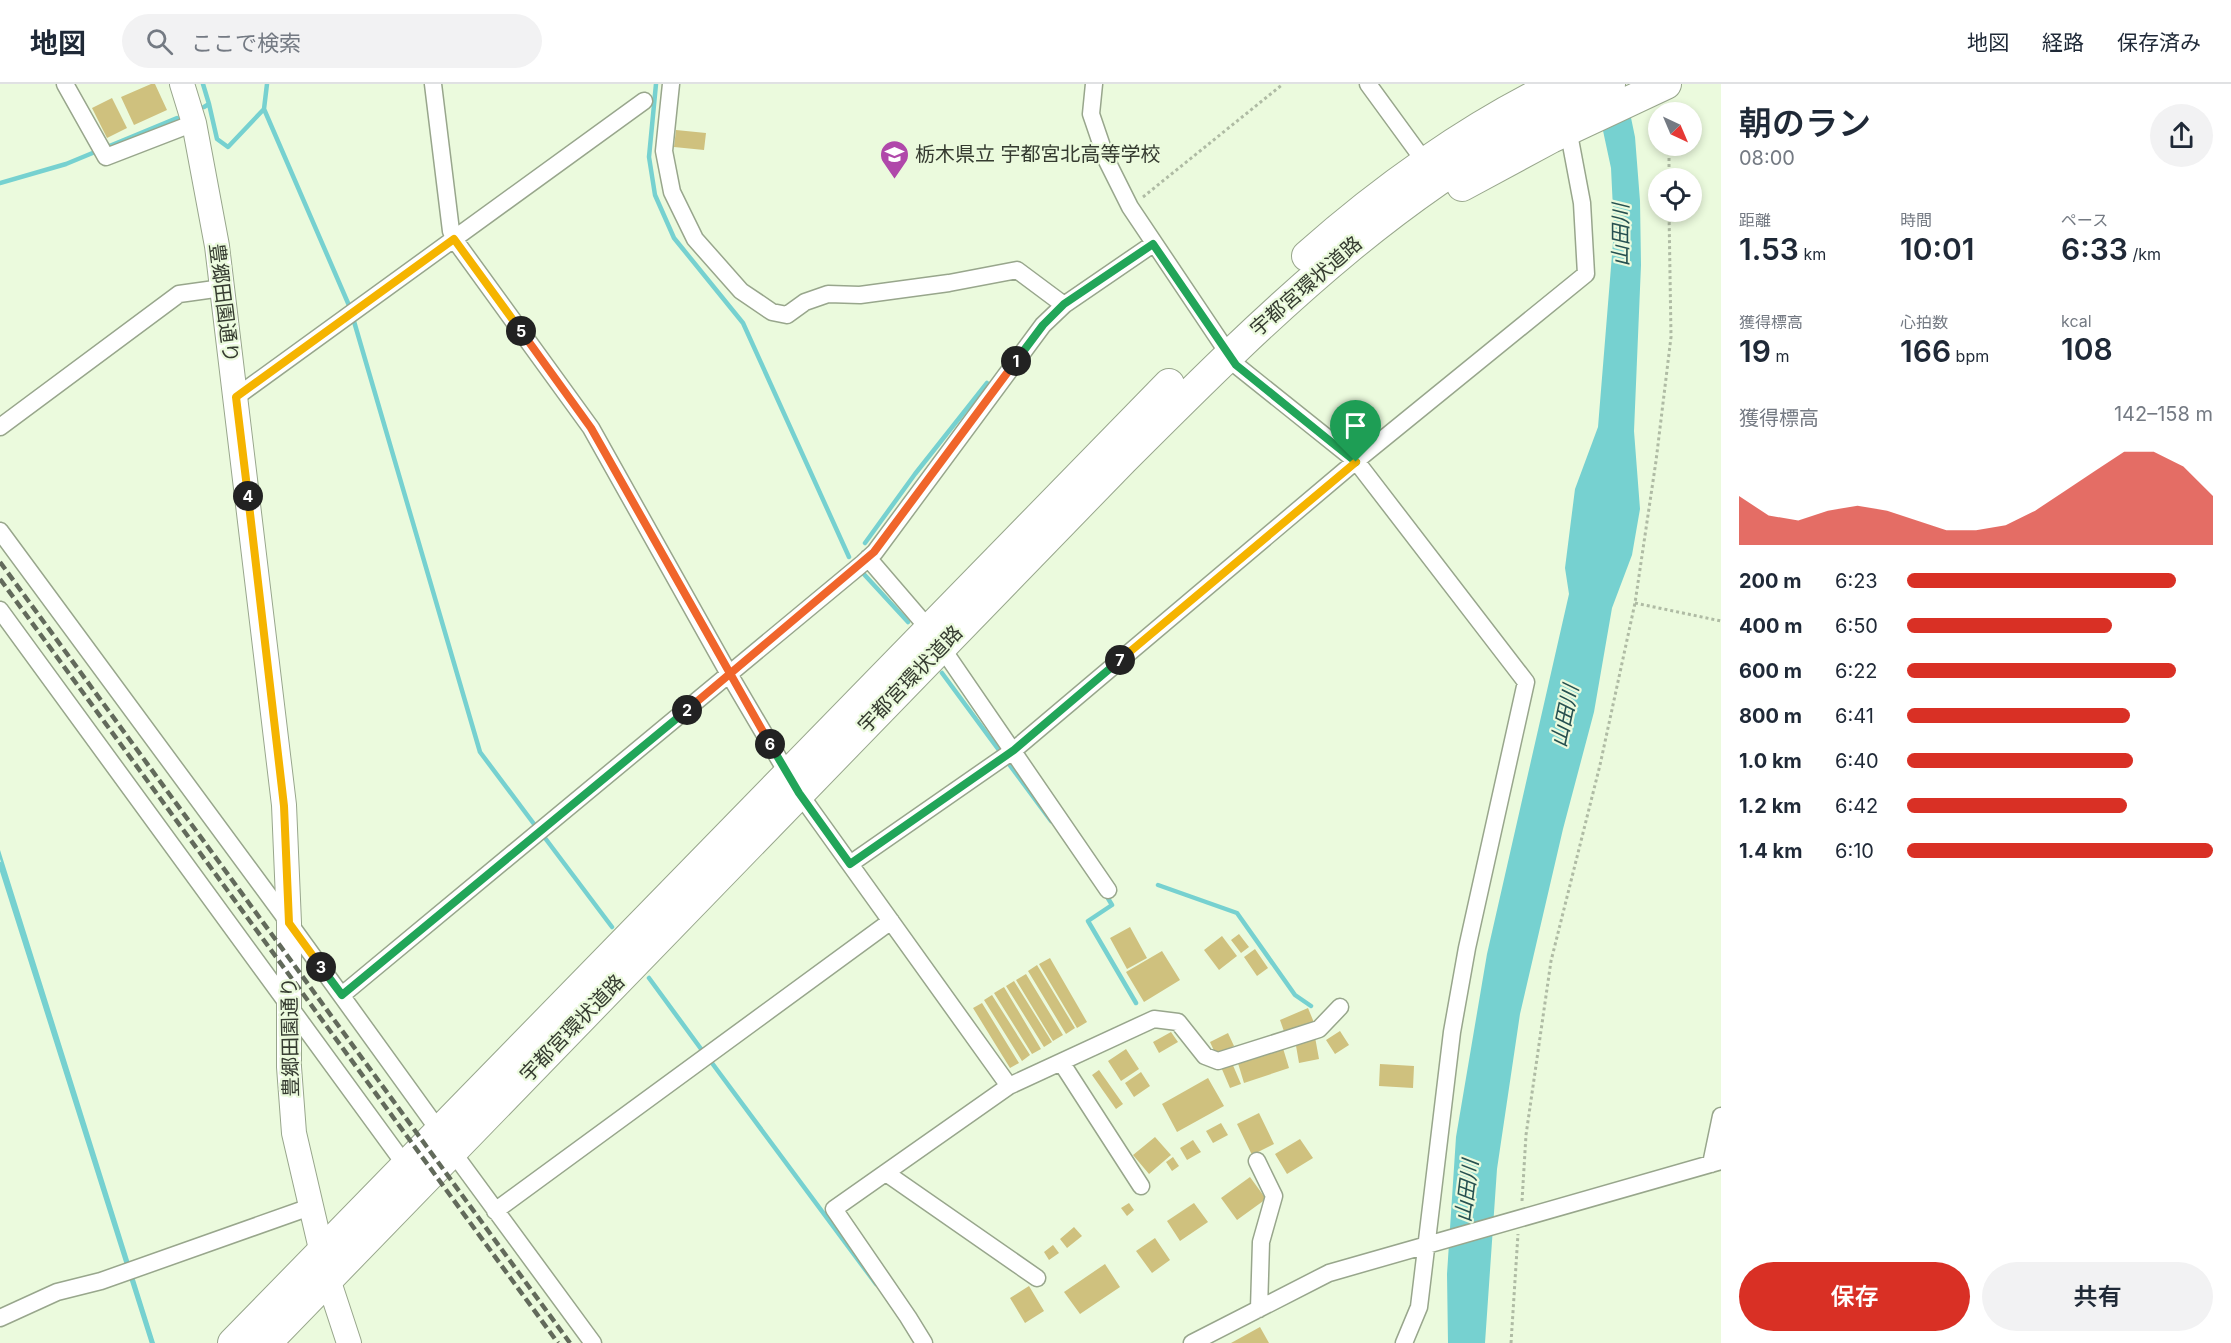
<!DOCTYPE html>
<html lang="ja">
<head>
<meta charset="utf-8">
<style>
	body { margin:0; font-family:Inter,"Noto Sans JP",sans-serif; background:#f2f2f3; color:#1f2937; height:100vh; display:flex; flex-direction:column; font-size:22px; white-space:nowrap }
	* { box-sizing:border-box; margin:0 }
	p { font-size:20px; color:#747a83 }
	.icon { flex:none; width:33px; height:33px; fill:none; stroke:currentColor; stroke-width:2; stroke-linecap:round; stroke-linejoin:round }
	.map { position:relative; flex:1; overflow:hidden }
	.side { display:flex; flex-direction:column; background:#fff; width:510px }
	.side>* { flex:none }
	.needle { width:39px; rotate:136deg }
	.fabs { position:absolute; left:1648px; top:18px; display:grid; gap:12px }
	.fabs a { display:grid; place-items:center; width:54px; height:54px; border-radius:50%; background:#fff; box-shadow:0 3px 9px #0003; font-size:30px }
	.pin { position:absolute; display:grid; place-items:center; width:51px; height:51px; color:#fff; margin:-62px -26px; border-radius:50% 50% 50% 0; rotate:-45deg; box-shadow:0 0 6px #0007 }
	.pin .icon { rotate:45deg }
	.km { position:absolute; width:30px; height:30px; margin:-15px; border-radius:50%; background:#222; color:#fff; font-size:16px; line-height:30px; text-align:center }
	.round { display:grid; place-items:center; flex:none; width:63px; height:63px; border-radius:32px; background:#f2f2f3 }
	.headline { display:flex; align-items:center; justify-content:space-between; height:102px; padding:0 18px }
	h1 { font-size:33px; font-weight:600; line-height:45px }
	.figures { display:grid; grid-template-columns:repeat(3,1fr); gap:9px; height:102px; padding:6px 18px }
	.figures div { display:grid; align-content:center }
	.figures b { font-size:30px; font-weight:600 }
	.figures small { font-size:16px; font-weight:400 }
	.figures p { font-size:16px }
	.chart { height:168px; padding:12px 18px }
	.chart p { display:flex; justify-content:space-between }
	.chart svg { width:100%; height:108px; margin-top:6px; fill:#d93025; opacity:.7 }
	.cta { display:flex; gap:12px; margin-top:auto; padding:12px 18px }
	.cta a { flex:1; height:69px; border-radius:36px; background:#d93025; color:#fff; font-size:24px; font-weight:600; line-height:69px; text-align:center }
	.cta a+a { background:#f2f2f3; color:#1f2937 }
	ul { padding:0 18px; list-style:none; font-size:20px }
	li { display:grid; grid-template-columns:96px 72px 1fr; align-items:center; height:45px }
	li i { height:15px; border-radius:8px; background:#d93025 }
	header { display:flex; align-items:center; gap:36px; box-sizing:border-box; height:84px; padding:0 30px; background:#fff; border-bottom:2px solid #e0e1e3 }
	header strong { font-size:28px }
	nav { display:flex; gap:33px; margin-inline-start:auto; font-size:21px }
	.search { width:420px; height:54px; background:#f2f2f3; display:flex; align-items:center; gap:15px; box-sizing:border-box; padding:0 21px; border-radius:33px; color:#747a83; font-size:22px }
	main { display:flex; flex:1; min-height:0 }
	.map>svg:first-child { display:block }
</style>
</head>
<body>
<header>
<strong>地図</strong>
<div class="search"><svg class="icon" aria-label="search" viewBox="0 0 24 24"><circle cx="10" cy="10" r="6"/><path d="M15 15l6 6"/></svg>ここで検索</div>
<nav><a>地図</a><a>経路</a><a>保存済み</a></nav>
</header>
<main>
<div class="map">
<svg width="1721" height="1259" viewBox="0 0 1721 1259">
	<rect width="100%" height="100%" fill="#ebfadd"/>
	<path fill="#76d1d0" d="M1593,0h31l11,53 5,64 1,64 -7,166 6,78 -8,46 -20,53 -18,104 -31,117 -43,185 -23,155 -12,174h-37l-1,-69 9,-137 31,-183 82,-360 -4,-26 10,-79 23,-62 16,-197 -3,-62z
		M0,766l155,493h-3l-152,-484z"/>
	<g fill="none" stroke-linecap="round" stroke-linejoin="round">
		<path stroke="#76d1d0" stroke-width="4.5" d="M203,0l6,20
			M656,0l-7,73 6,38 19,43 69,85 106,234
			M204,23l5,-3 8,35 11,8 36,-38 87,201
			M264,25l3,-25
			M0,99l66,-19 111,-46
			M353,234l127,434 57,76
			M865,459l50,-69 72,-91
			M861,487l47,51
			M942,589l59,80
			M1006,676l45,61
			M542,750l70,93
			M0,780l152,479
			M1158,801l79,28 58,82 16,11
			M1106,811l6,10 -24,16 48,82
			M649,894l55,75
			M709,975l167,225"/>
	</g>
	<path fill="#cfc17e" d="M151,0h4l12,26 -33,15 -13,-28z
		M112,14l15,30 -20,10 -15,-30z
		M676,46l30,3 -2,17 -30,-3z
		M1130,843l17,31 -20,11 -17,-31z
		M1239,850l10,13 -8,6 -10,-13z
		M1222,852l15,20 -18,14 -15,-20z
		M1255,865l13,19 -11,8 -13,-19z
		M1162,867l18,29 -36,22 -18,-30z
		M1050,874l37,64 -10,6 -38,-64z
		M1037,881l38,63 -9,6 -38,-63z
		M1026,890l37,61 -10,6 -37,-61z
		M1014,897l38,61 -8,5 -38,-61z
		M1004,903l37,62 -9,5 -38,-61z
		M992,911l38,60 -8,6 -38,-61z
		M982,919l37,60 -9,5 -37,-60z
		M1308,924l7,17 -29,12 -6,-17z
		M1340,947l9,14 -14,9 -9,-14z
		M1171,948l7,10 -19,11 -6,-11z
		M1228,949l6,13 -18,9 -6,-13z
		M1315,953l4,22 -20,4 -4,-23z
		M1282,961l7,23 -45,15 -7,-23z
		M1126,965l13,20 -18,12 -13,-20z
		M1232,979l9,21 -11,4 -9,-21z
		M1380,980l34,2 -1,22 -34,-2z
		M1099,986l24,34 -7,5 -24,-34z
		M1141,988l9,14 -16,11 -9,-14z
		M1208,994l16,28 -47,26 -15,-28z
		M1259,1029l15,31 -22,11 -15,-31z
		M1221,1039l7,12 -15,8 -7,-12z
		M1155,1053l16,18 -22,19 -16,-19z
		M1300,1055l13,19 -26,16 -12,-20z
		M1193,1056l8,12 -14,8 -7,-12z
		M1173,1073l6,9 -7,5 -6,-9z
		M1250,1093l16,22 -29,21 -16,-22z
		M1129,1119l5,7 -7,6 -6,-8z
		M1194,1119l14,19 -28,19 -13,-20z
		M1074,1143l8,9 -15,12 -7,-9z
		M1155,1154l15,22 -18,13 -16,-22z
		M1053,1161l6,8 -10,7 -5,-8z
		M1105,1180l15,23 -40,27 -16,-22z
		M1029,1202l15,25 -19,12 -15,-25z
		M1260,1243l9,16h-38z"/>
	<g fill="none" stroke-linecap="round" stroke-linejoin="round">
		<defs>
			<path id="street" d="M65,0l41,73 88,-34
				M433,0l18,147 3,8 137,189 138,246 70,119 210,293 -175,123 74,108 16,26
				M671,0l-7,67 8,41 23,47 46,52 31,21 15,3 18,-13 23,-8 32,1 89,-12 68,-13 47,35
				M1094,0l-3,30 16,47 23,46 106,158 120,96 170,221 -59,266 -15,84 -33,275 -15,36
				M1368,0l54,74
				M236,313l408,-296
				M0,343l179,-133 43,-6
				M0,447l289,392 151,209
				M868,474l61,71 179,261
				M0,526l406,556
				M850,780l164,-114 342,-289 230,-187 -4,-71 -13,-69 -3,-3
				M342,911l521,-432 12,-11 168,-227 21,-20 89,-61
				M1061,978l80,124
				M1009,1002l145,-67 24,3 27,34 13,5 101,-32 21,-22
				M452,1067l141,192
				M1257,1077l17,35 -13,46 -2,67
				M1711,1080l10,-48
				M886,1089l151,105
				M495,1127l396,-290
				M0,1234l57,-26 44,-11 209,-74
				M1192,1259l137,-70 392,-112"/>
			<path id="secondary" d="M182,0l12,39 23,123 67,559 5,118v144l5,66 34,146 21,64"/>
			<path id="highway" d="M1462,102l89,-48 115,-54
				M1307,172c73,-65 163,-130 252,-172
				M233,1259l936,-959
				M266,1259l857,-883c147,-147 292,-292 487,-376"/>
		</defs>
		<use href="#street" stroke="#98a68c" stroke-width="19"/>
		<use href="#secondary" stroke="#98a68c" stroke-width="26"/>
		<use href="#highway" stroke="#98a68c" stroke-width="32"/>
		<path stroke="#afbba4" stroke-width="3" stroke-dasharray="3 3" stroke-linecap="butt" d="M1669,62v32
			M1143,113l140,-113
			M1635,519l86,18
			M1522,1117l4,-66 25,-174 49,-196 35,-162 21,-142 15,-124 -2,-125
			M1511,1259l7,-109"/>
		<use href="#street" stroke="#fff" stroke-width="16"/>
		<use href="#secondary" stroke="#fff" stroke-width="24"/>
		<use href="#highway" stroke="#fff" stroke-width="30"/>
		<path stroke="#626a5b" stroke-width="4.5" stroke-dasharray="9 4.5" stroke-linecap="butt" d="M0,478l570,781
			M0,495l558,764"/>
	</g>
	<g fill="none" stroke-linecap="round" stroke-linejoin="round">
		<defs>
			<path id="split-1" d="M1016,277l27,-36 21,-21 89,-60 83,121 120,97"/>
			<path id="split-2" d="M687,626l187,-158 142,-191"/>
			<path id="split-3" d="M321,883l21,28 345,-285"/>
			<path id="split-4" d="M248,412l36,310 5,117 32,44"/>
			<path id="split-5" d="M248,412l-12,-99 218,-158 67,92"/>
			<path id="split-6" d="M521,247l70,97 179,316"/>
			<path id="split-7" d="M770,660l29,49 51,71 164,-114 106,-90"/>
			<path id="split-8" d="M1120,576l236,-198"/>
		</defs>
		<use href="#split-1" stroke="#fff" stroke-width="12"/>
		<use href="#split-2" stroke="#fff" stroke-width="12"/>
		<use href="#split-3" stroke="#fff" stroke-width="12"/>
		<use href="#split-4" stroke="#fff" stroke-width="12"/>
		<use href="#split-5" stroke="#fff" stroke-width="12"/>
		<use href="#split-6" stroke="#fff" stroke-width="12"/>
		<use href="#split-7" stroke="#fff" stroke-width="12"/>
		<use href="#split-8" stroke="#fff" stroke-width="12"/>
		<use href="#split-1" stroke="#22a559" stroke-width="8"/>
		<use href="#split-2" stroke="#f0652b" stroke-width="8"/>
		<use href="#split-3" stroke="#22a559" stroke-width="8"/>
		<use href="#split-4" stroke="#f5b400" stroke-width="8"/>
		<use href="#split-5" stroke="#f5b400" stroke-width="8"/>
		<use href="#split-6" stroke="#f0652b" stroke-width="8"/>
		<use href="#split-7" stroke="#22a559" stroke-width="8"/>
		<use href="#split-8" stroke="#f5b400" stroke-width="8"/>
	</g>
	<defs>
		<symbol id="school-pin" viewBox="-11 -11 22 30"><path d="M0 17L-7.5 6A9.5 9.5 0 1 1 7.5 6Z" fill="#b048aa" stroke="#ebfadd"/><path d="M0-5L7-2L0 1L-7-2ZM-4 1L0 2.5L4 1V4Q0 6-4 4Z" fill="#fff"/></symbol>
	</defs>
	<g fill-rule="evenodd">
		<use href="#school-pin" x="878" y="54" width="33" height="45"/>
	</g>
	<g text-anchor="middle" stroke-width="4.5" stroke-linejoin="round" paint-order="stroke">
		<g font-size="20" fill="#353b30" stroke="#ebfadd" text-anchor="start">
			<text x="915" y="77">栃木県立 宇都宮北高等学校</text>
		</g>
		<g font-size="20" fill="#353b30" stroke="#ebfadd">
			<text transform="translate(1306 202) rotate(-41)" y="7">宇都宮環状道路</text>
			<text transform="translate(224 219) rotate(83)" y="7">豊郷田園通り</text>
			<text transform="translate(910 595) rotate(-46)" y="7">宇都宮環状道路</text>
			<text transform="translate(572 944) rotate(-46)" y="7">宇都宮環状道路</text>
			<text transform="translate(290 953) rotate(-91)" y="7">豊郷田園通り</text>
		</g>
		<g font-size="21" font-style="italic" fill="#265050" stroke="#ebfadd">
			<text transform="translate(1621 151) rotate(-90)" y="7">山田川</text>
			<text transform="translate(1565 632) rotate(-78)" y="7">山田川</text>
			<text transform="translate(1467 1107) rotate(-83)" y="7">山田川</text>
		</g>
	</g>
</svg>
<div class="fabs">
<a><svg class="needle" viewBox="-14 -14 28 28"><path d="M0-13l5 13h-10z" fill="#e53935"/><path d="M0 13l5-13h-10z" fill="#747a83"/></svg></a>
<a><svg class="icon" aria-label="locate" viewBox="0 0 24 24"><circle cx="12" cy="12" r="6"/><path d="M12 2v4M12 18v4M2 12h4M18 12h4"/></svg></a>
</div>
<div class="pin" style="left:1356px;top:378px;background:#1e9e55"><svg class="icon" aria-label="arrive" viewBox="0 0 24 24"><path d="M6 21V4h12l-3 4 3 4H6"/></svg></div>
<b class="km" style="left:1016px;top:277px">1</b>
<b class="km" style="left:687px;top:626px">2</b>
<b class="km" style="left:321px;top:883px">3</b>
<b class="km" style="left:248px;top:412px">4</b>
<b class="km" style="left:521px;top:247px">5</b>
<b class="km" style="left:770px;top:660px">6</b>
<b class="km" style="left:1120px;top:576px">7</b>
</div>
<section class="side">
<div class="headline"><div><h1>朝のラン</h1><p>08:00</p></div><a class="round"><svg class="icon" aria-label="share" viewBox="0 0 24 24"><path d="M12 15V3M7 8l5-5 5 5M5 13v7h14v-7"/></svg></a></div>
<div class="figures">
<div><p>距離</p><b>1.53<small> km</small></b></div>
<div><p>時間</p><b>10:01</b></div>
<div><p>ペース</p><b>6:33<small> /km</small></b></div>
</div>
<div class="figures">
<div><p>獲得標高</p><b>19<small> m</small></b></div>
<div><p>心拍数</p><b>166<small> bpm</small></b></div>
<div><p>kcal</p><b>108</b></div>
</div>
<div class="chart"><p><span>獲得標高</span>142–158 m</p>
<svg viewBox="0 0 160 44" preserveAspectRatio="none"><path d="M0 44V24L10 32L20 34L30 30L40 28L50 30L60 34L70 38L80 38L90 36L100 30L110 22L120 14L130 6L140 6L150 12L160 24V44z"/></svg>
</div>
<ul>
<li><b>200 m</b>6:23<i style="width:88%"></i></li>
<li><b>400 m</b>6:50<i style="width:67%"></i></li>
<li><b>600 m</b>6:22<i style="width:88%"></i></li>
<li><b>800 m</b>6:41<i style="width:73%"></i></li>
<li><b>1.0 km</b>6:40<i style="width:74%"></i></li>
<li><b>1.2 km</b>6:42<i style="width:72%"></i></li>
<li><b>1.4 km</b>6:10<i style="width:100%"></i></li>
</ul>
<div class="cta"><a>保存</a><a>共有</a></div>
</section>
</main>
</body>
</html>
